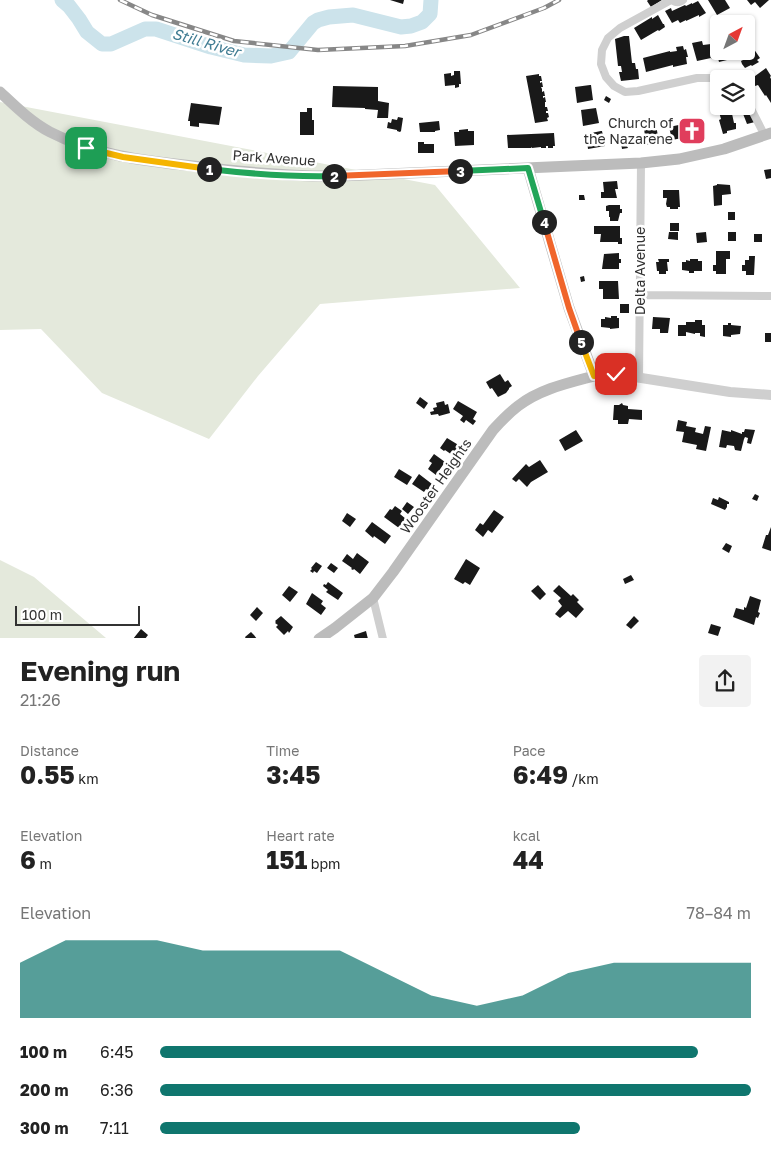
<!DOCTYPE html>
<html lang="en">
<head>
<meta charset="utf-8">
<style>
	body { margin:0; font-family:"Golos Text",sans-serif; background:#f2f2f2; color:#222; height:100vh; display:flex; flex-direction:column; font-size:19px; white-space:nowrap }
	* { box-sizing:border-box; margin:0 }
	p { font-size:16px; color:#767676 }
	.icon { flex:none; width:28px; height:28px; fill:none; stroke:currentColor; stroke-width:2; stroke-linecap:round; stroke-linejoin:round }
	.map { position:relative; height:638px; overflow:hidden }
	.details { display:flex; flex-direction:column; background:#fff; flex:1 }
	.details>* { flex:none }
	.needle { width:32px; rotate:41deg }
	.buttons { position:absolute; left:710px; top:15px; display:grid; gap:10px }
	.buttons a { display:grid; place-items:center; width:45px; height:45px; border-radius:5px; background:#fff; box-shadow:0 1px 4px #0004; font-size:25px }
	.scale { position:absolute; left:15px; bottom:12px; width:125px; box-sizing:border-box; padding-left:5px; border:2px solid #323232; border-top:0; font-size:14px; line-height:18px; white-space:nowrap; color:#323232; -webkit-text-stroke:4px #fff; paint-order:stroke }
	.pin { position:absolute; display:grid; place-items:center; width:42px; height:42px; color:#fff; margin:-21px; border-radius:10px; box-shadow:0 2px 8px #0006 }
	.km { position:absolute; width:25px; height:25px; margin:-12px; border-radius:50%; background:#222; color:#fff; font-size:14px; line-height:25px; text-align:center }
	.round { display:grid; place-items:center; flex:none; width:52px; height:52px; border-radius:5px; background:#f2f2f2 }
	.overview { display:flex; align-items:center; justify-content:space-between; height:85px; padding:0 20px }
	h1 { font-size:28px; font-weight:700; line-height:38px }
	.metrics { display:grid; grid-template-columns:repeat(3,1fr); gap:8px; height:85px; padding:5px 20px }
	.metrics div { display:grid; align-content:center }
	.metrics b { font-size:25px; font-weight:700 }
	.metrics small { font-size:14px; font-weight:400 }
	.metrics p { font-size:14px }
	.chart { height:140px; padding:10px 20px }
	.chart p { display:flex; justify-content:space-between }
	.chart svg { width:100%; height:90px; margin-top:5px; fill:#0f766e; opacity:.7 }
	ul { padding:0 20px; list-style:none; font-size:16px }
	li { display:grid; grid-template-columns:80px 60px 1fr; align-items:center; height:38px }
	li i { height:12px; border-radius:6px; background:#0f766e }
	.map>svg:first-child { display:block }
</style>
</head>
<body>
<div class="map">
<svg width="771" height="639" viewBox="0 0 771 639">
	<rect width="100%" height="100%" fill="#fff"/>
	<path fill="#e4e9dc" d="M0,102l435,83 85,103 -200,16 -62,72 -49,63 -107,-46 -61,-64 -41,1z
		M0,560l34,17 72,61h-106z"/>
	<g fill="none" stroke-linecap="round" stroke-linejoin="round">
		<path stroke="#cce3eb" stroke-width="15" d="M62,0l7,6 10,13 8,13 15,12h9l34,-15h11l55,18 33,8 27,1 18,-4 24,-29 5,-3 11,-3 24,-2 48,12 10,-1 11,-4 8,-8 1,-14"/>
	</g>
	<path fill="#191919" d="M390,0h14l-1,4z
		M648,0h14l-11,7 -4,-6z
		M708,0h17l5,8 -13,7z
		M747,0h22l-9,8 -5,-6 -4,3z
		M698,1l8,12 -7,4v-2l-13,6v-1l-6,3 -2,-3 -6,3 -7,-12 6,-3 1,3 13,-6 1,1 6,-3v1z
		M658,15l5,9h1l1,3 -6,4 -1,-1 -17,10 -7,-12 18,-11v2z
		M730,16l2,2 3,-2 5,8h-17l2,-2 -1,-2z
		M746,35l4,5 -1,2 11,16 -3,2 2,2 -7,4 -1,-1 -6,3 -3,-4 -1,-3 2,-1 -5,-9h8z
		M624,36h5l3,27h3l1,6h2l1,10 -18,2 -2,-9h3l-1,-6h-3l-3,-27z
		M702,41l1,4 16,-2v8h9v2l-2,1 1,6 -8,2 -1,-4 -6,1 -1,-1 -14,3 -5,-18z
		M683,46l1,4 2,-1 2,8h-2l1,7 -14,3v-2l-27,7 -3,-14 27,-7v1l7,-1 -1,-4z
		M766,68l5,8 -1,1 1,2v24l-5,-8 -1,1 -7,-11 -3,1 -4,-7z
		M454,71h6l1,13h-2v3l-4,1v-3l-10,1 -1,-12 7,-1v3l3,-1z
		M539,74v2h2l1,5h-2v2l2,-1 1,5h-2l1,2v3l2,-1 1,5h-2v2l2,-1 1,5h-1v5h2l1,4h-2v2h2l1,4 -2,1 1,3 -13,2 -9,-47z
		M590,85h1l2,15 -16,3 -2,-16z
		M333,86l45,1v14l11,2 -1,15h-11l1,-8 -13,-1v-1l-33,-1z
		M606,96l5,3 -2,4 -5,-3z
		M191,103l31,4 -3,18 -20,-2v4l-9,-1v-5h-2z
		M740,106h6l9,16 -8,2z
		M307,108h5v12h2v15h-14v-23h7z
		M596,108l3,15 -16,3 -2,-16z
		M731,109l3,14h2v6l-9,2v2l-4,1 -4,-14 2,-1 -2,-7z
		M398,117l5,1 -2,13 -1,1 -3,-1v-1l-10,-2 1,-6 3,1 1,-4 5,1z
		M653,118l2,7h1l3,17 -13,3 -2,-17 -1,1 -2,-9z
		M439,121l1,9 -5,1v1h-15l-1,-9z
		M698,121l3,14 -8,1v3l-5,1 -1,-3 -15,3 -3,-13z
		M468,129v2h6v14l-19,1 -1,-14h5v-2z
		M601,131h1l3,15 -17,3 -2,-15z
		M554,133l1,13h-2v2h-5v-2h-2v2h-5v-1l-9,1 -1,-1v1h-23l-1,-13z
		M630,134h2l1,11 -6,1 1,2 -6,1 -2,-13z
		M418,142h6v2h10v9h-16z
		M771,169v9l-5,1 -2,-9z
		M617,181l1,8h-3l2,9h-16v-6h3l-1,-10z
		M717,184l13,1 1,9 -9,1v10l-8,1 -1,-20 4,-1z
		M663,190h16l1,17h-2v2h-8v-2h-3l-1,-3 1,-6h-4z
		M579,195h5l1,5h-6z
		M609,205h11v4h2v4h-2l-2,8h-8v-4h-1v-6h-3v-5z
		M728,212h7v8h-7z
		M670,223h9v8h-9z
		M594,226h26v12h2v6h-4v-2h-18l1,-8h-7z
		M669,232h9v8l-10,-1z
		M706,232l1,10 -10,1 -1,-10z
		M728,232h8v9h-8z
		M754,234h8v8h-8z
		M716,251h14v8h-4v15h-10v-3h-3v-6h3z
		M619,253v6h2v4h-2v6h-17l2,-15z
		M749,256h6l-1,19h-8v-4h-4v-6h3v-5h4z
		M658,259h11v3h-2l1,9h-2v3h-7v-3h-2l-1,-9h3z
		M690,259h8v2h4v10h-8v2h-5v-2l-7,-1v-8h4v-2l4,1z
		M584,276l1,5 -4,1 -1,-5z
		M599,281h19l1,18h-16v-10h-4z
		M620,304h9v9h-9z
		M611,316h6v2h2v10l-9,1v-1l-9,-1v-8h4v-2l6,1z
		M653,317l17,1 -2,15h-8v-4h-8z
		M695,320h7v5h3v12l-5,-1v-3h-5v1l-9,-2v4h-8v-11h8v-3h9z
		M728,323h3v2l10,1 -1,8 -9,1v2l-8,-1v-11h5z
		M765,333h6v9h-6z
		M500,374l5,8 3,-2 4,6 -3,2v1l-3,4 -8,4 -6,-9 -2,1 -4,-7z
		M420,397l8,6 -4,6 -8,-6z
		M444,401l1,4 3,-1 2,9 -11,3 -1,-2 -7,1 -1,-3 4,-1 -1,-3 4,-1 -1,-4z
		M458,401l19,11 -4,7 3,2 -3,4 -7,-5 -2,3 -4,-3 3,-4 -10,-7z
		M622,403l1,2 5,1v3l14,1v10l-13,-1 -1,5h-10v-4h-5l1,-15h5z
		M678,420l9,2 -1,4 10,2 -1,4 8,2 2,-8 6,1 -5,24 -10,-2 1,-4 -15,-3 2,-10 -8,-1z
		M745,429l10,1 -4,14 -4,-1 1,-5 -3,-1 -1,2 -3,12 -6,-1 -1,-4 -7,-1 -1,3 -7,-1 3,-17 9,2v-2l11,4v-2h2z
		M576,430l7,11 -18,10 -6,-11z
		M447,438l18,11 -7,10 -13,-9 -1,1 -4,-3z
		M434,454l11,8 -9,13 -8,-6 4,-6 -3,-2z
		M540,460l8,12 -17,10 -4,5 -8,-8 -3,3 -4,-3 14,-15 3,3z
		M399,469l13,8 -5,8 -13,-8z
		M419,474l13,10 -4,6 -2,-1 -2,3 -12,-8z
		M755,494l4,2 -2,5 -5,-2z
		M719,497l10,5v2h-2v3l-2,3 -14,-6 2,-6 5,2z
		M407,502l7,5 -6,7 -6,-5z
		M395,506l7,5 -2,3 6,5 -1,1 1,1 -2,3 -2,-1 -3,5 -15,-11 6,-8 2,1z
		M494,510l10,7 -12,16 -4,-3 -5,7 -8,-7 5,-7 3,2z
		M347,513l9,6 -6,8 -8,-6z
		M372,522l19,14 -6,8 -11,-8 -1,2 -8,-7z
		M771,527v24l-9,-3 4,-13h2z
		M726,543l6,3 -3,7 -7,-4z
		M357,553l12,9 -9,12 -6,-5 -1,1 -2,-1 1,-1 -10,-7 5,-7 6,5z
		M466,559l14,9 -10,17 -5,-3 -2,2 -9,-5z
		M316,562l6,4 -5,7 -3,-2 -1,2 -3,-2 2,-2 -1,-1z
		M331,563l7,5 -4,5 -7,-5z
		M631,575l3,5 -9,4 -2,-5z
		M328,582l15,11 -5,7 -12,-8 2,-2 -5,-4 1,-2 2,1z
		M538,585l8,9 -6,6 -9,-9z
		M559,585l12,11 2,-2 6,6 -2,2 7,7 -8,9 -8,-7 -8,7 -5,-4 7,-8 -4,-5 3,-3 -8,-7z
		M289,586l9,6 -8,10 -8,-7z
		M312,593l11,8 -2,3 5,4 -5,7 -15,-11z
		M750,596l11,4 -3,12 2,1 -2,5 -2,-1 -2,8 -21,-8 3,-9 8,2v-3l2,1z
		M257,607l6,6 -7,8 -6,-6z
		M281,616l12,11 -4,6 -1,-2 -4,4 -8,-8 2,-2 -3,-2 1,-1 -1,-1z
		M634,616l5,5 -8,8 -5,-4z
		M711,624l10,3 -3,9 -10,-3z
		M141,629l7,6 -3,4h-12z
		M366,631l2,8h-13l-1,-4z
		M251,632l3,3 3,4h-11l-1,-2z"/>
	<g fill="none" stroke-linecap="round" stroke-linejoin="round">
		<path stroke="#cfcfcf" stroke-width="8" d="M671,0l-51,28 -12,10 -6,12 -1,14 5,13 8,9 11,6 13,-1 59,-13h15l7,2
			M672,0c3,3 8,3 11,0
			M746,99l19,37
			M640,295l131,1
			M639,378l2,-215
			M373,598l10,41"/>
		<path stroke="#cfcfcf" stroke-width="10" d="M594,376l22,-2 114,18 41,3"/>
		<path stroke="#bcbcbc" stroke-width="11" d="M0,92c15,14 31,30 50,40 44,23 94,29 143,34 49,6 97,11 147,10l301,-13 38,-4 45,-10 47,-16
			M319,639l16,-11 38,-30 20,-26 100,-142c8,-9 16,-17 25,-24 22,-17 50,-23 76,-30l-25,-68 -41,-140"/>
		<defs>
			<path id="rail" d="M120,0l32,15 82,26 84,9 87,-4 66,-11 73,-27 15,-8"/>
		</defs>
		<use href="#rail" stroke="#878787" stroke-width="4.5"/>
		<use href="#rail" stroke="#fff" stroke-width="2.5" stroke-dasharray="8" stroke-linecap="butt"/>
	</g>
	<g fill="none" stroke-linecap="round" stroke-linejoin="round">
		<defs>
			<path id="split-1" d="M86,148l37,9 86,12"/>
			<path id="split-2" d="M209,169c42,5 83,8 125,7"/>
			<path id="split-3" d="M334,176l126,-5"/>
			<path id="split-4" d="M460,171l68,-3 16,54"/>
			<path id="split-5" d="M544,222l25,86 12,34"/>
			<path id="split-6" d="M581,342l13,34 22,-2"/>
		</defs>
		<use href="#split-1" stroke="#fff" stroke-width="10"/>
		<use href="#split-2" stroke="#fff" stroke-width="10"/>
		<use href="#split-3" stroke="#fff" stroke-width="10"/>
		<use href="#split-4" stroke="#fff" stroke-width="10"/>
		<use href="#split-5" stroke="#fff" stroke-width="10"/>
		<use href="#split-6" stroke="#fff" stroke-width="10"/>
		<use href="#split-1" stroke="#f5b400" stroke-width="6"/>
		<use href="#split-2" stroke="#22a559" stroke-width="6"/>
		<use href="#split-3" stroke="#f0652b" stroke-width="6"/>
		<use href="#split-4" stroke="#22a559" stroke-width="6"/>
		<use href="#split-5" stroke="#f0652b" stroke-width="6"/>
		<use href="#split-6" stroke="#f5b400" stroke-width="6"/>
	</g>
	<defs>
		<symbol id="church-square" viewBox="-11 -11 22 22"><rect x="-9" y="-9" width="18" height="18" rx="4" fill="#e03d5c" stroke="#fff"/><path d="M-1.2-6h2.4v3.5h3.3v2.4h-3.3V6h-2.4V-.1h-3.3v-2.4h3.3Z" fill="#fff"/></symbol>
	</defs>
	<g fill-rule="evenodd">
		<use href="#church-square" x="676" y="115" width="32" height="32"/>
	</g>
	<g text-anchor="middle" stroke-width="5" stroke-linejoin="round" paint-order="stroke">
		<g font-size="14" fill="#323232" stroke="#fff" text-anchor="end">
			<text x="673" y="128">Church of<tspan x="673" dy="16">the Nazarene</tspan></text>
		</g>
		<g font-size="14" fill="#323232" stroke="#fff">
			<text transform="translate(274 158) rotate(4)" y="5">Park Avenue</text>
			<text transform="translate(640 271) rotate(-90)" y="5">Delta Avenue</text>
			<text transform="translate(436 486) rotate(-55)" y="5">Wooster Heights</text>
		</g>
		<g font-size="15" font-style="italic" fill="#417d93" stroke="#fff">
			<text transform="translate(206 43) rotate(16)" y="5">Still River</text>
		</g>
	</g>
</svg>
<div class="buttons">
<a><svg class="needle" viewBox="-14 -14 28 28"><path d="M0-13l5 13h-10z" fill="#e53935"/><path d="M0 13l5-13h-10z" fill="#767676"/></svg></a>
<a><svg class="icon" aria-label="layers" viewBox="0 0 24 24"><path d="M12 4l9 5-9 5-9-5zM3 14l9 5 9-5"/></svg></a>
</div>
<div class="scale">100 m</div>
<div class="pin" style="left:86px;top:148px;background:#1e9e55"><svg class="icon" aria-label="arrive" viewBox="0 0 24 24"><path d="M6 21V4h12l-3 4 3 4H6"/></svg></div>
<div class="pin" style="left:616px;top:374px;background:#d93025"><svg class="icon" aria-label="check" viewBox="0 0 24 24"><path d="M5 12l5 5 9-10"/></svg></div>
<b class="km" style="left:209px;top:169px">1</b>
<b class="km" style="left:334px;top:176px">2</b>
<b class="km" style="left:460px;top:171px">3</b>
<b class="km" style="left:544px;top:222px">4</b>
<b class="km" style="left:581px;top:342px">5</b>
</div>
<section class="details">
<div class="overview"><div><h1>Evening run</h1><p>21:26</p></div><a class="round"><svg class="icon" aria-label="share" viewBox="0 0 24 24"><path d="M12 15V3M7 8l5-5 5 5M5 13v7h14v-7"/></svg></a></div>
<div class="metrics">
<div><p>Distance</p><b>0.55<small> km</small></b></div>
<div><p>Time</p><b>3:45</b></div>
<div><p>Pace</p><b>6:49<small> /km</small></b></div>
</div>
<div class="metrics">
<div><p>Elevation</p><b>6<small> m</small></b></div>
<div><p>Heart rate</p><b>151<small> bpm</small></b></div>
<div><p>kcal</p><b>44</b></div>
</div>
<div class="chart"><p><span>Elevation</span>78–84 m</p>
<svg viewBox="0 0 160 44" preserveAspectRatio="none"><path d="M0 44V17L10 6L20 6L30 6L40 11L50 11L60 11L70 11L80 22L90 33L100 38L110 33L120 22L130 17L140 17L150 17L160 17V44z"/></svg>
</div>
<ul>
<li><b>100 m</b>6:45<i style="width:91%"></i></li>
<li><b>200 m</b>6:36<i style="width:100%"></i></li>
<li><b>300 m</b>7:11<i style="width:71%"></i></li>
</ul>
</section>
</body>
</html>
